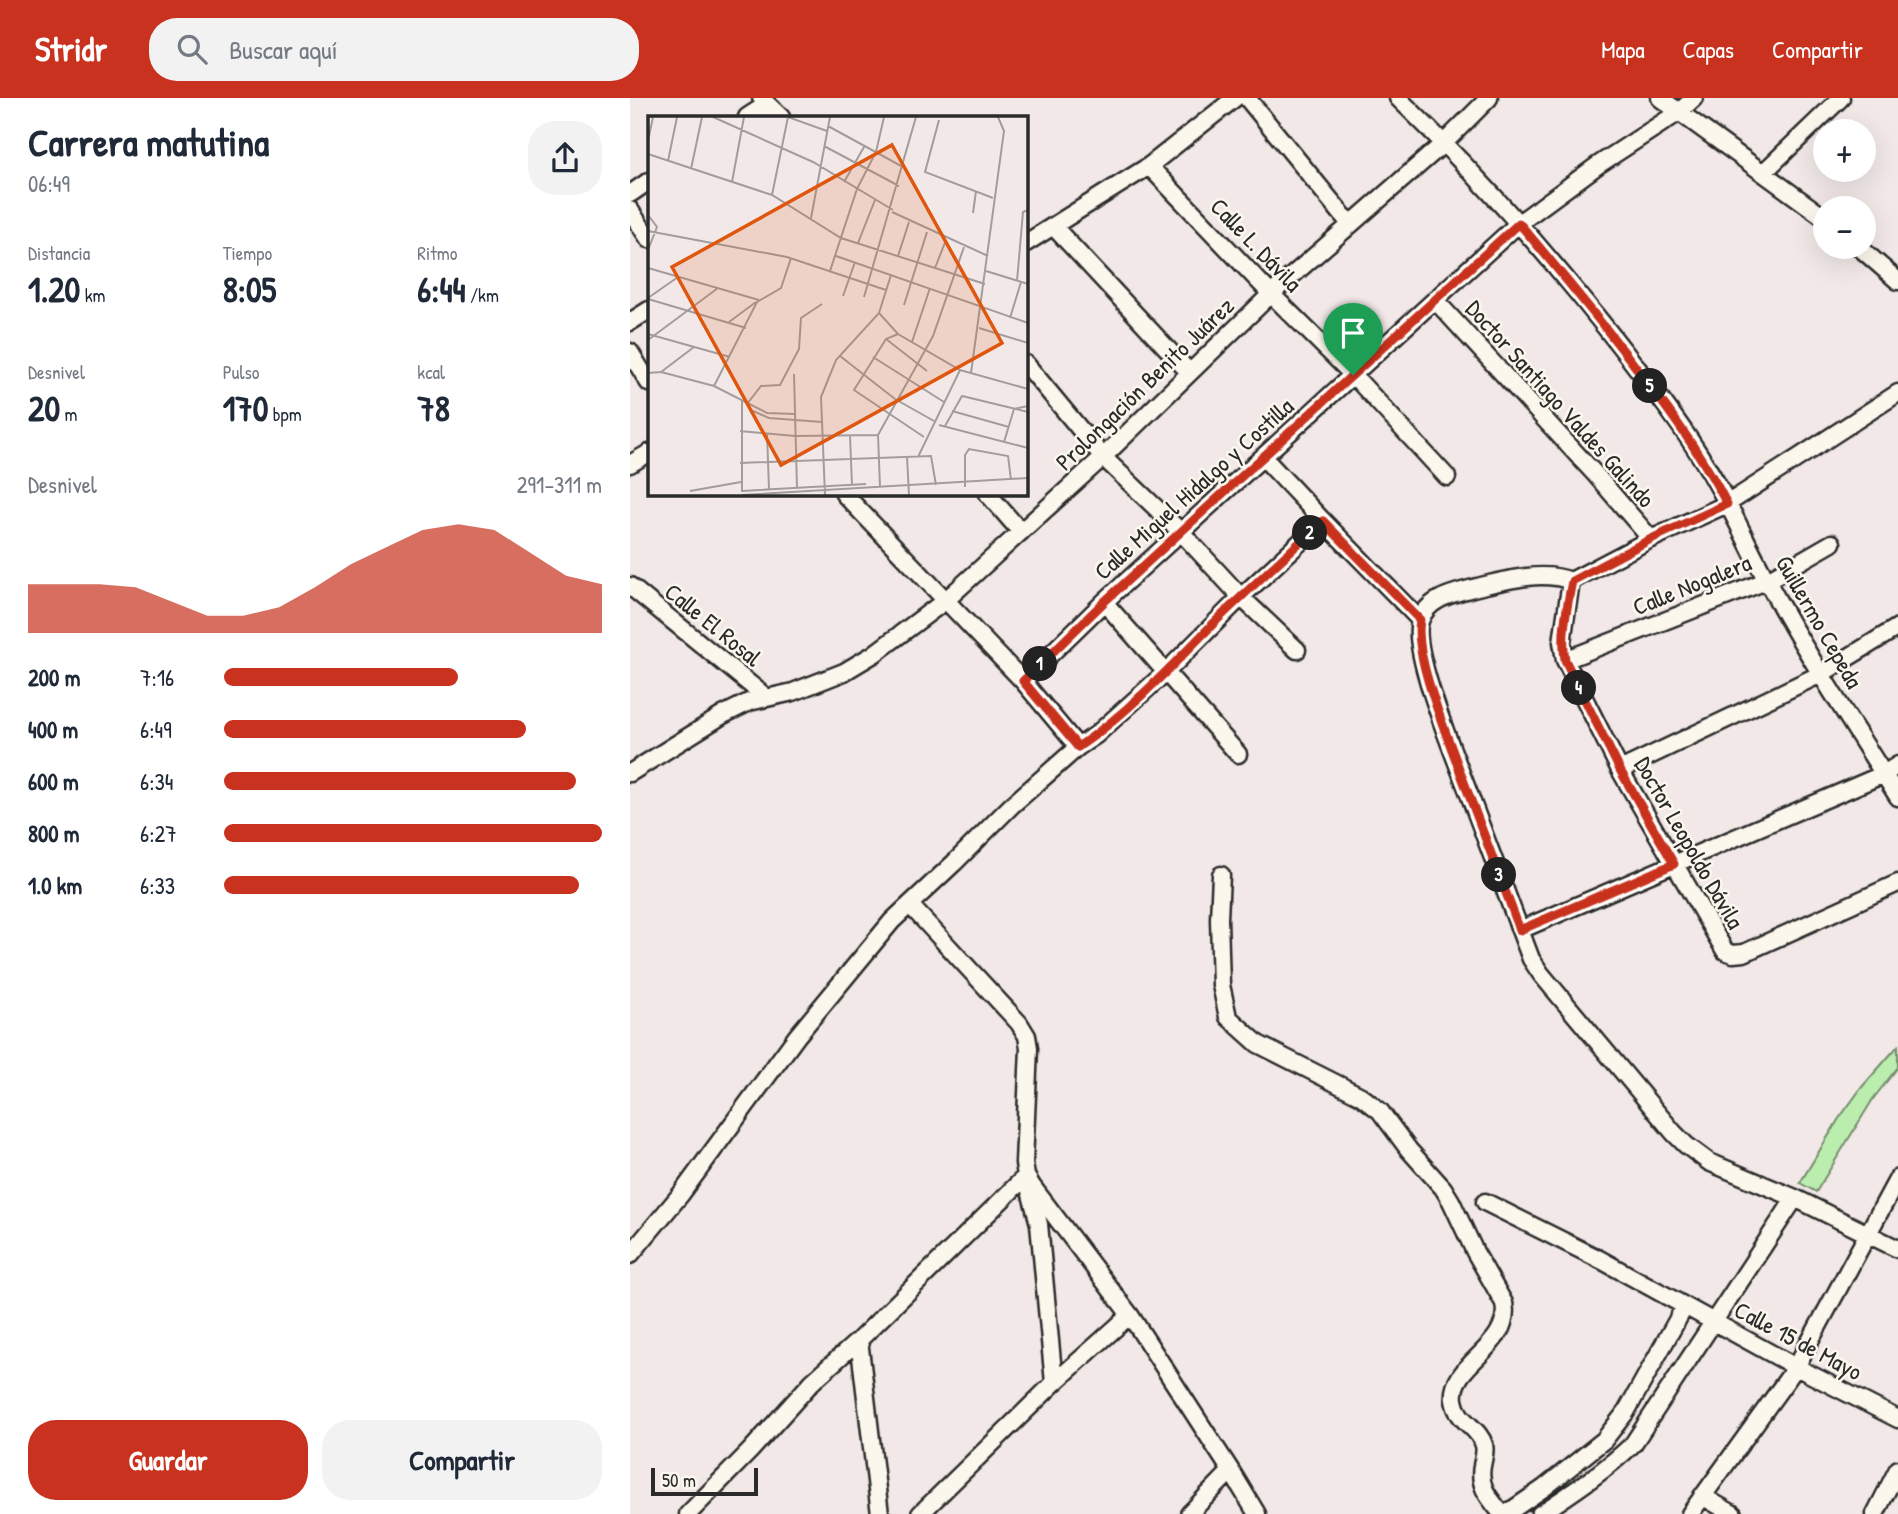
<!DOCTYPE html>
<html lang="es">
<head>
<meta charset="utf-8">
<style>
	body { margin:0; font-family:"Patrick Hand",sans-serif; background:#f2f2f3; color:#1f2937; height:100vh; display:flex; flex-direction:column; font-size:26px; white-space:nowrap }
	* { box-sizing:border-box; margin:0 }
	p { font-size:23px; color:#747a83 }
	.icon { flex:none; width:38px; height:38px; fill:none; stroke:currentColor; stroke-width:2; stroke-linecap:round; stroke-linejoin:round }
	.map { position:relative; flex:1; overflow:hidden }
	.details { display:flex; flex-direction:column; background:#fff; width:630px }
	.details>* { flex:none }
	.controls { position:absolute; left:1183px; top:21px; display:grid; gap:14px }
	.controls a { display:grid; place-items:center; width:63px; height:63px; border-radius:50%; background:#fff; box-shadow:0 7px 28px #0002; font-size:35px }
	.scale { position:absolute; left:21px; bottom:18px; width:107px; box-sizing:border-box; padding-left:7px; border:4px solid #2b2b2b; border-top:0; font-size:19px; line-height:24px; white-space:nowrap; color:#2b2b2b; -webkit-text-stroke:5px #fbf7ec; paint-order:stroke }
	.pin { position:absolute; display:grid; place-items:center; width:60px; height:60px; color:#fff; margin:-72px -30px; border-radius:50% 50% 50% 0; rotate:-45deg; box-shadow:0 0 7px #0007 }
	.pin .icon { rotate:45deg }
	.km { position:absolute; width:35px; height:35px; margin:-18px; border-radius:50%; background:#222; color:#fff; font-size:19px; line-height:35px; text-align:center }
	.round { display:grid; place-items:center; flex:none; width:74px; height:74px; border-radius:28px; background:#f2f2f3 }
	.overview { display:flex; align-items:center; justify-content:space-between; height:119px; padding:0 28px }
	h1 { font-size:38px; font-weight:800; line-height:52px }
	.stats { display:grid; grid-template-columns:repeat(3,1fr); gap:10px; height:119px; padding:7px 28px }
	.stats div { display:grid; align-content:center }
	.stats b { font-size:35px; font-weight:800 }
	.stats small { font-size:19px; font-weight:400 }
	.stats p { font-size:19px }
	.chart { height:196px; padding:14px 28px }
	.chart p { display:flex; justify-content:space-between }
	.chart svg { width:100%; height:126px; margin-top:7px; fill:#c8321e; opacity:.7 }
	.button { display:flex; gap:14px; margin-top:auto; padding:14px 28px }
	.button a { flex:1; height:80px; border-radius:28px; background:#c8321e; color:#fff; font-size:28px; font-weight:800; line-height:80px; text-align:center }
	.button a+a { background:#f2f2f3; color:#1f2937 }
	ul { padding:0 28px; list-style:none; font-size:23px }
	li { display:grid; grid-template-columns:112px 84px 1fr; align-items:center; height:52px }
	li i { height:18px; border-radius:9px; background:#c8321e }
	header { display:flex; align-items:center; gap:42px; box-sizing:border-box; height:98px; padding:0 35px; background:#c8321e; color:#fff }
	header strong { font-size:33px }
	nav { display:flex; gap:38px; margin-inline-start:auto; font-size:24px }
	.search { width:490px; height:63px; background:#f2f2f3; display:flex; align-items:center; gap:18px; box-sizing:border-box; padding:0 24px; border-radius:28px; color:#747a83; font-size:26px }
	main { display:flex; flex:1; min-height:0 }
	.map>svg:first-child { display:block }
</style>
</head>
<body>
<header>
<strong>Stridr</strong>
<div class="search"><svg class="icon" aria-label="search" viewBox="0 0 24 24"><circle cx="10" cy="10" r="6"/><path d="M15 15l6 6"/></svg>Buscar aquí</div>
<nav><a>Mapa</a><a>Capas</a><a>Compartir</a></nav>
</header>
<main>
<section class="details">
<div class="overview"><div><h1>Carrera matutina</h1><p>06:49</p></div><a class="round"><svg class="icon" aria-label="share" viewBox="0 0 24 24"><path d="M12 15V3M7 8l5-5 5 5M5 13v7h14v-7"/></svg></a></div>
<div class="stats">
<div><p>Distancia</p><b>1.20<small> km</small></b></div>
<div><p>Tiempo</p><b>8:05</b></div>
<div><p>Ritmo</p><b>6:44<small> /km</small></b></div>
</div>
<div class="stats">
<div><p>Desnivel</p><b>20<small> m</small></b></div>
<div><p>Pulso</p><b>170<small> bpm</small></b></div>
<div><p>kcal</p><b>78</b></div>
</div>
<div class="chart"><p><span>Desnivel</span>291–311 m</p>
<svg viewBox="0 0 160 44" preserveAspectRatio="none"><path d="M0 44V27L10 27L20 27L30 28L40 33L50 38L60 38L70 35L80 28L90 20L100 14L110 8L120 6L130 8L140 16L150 24L160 27V44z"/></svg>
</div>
<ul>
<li><b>200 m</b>7:16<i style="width:62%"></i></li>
<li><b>400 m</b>6:49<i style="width:80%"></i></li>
<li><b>600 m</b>6:34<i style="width:93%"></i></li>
<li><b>800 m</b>6:27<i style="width:100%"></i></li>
<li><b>1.0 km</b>6:33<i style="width:94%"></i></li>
</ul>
<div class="button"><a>Guardar</a><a>Compartir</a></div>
</section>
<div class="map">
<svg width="1268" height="1416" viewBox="0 0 1268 1416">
	<rect width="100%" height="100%" fill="#f2e8e8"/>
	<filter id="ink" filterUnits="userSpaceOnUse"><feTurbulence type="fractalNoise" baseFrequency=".0143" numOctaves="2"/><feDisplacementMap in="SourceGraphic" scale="14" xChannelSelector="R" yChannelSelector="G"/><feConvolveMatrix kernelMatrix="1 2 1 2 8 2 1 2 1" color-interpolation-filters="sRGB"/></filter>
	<g filter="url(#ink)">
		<path fill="#bbedae" stroke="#738c6c" stroke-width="2" d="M1268,948v21l-25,32 -57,93 -16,-9 38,-63 24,-33z"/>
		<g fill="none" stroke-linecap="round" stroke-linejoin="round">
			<defs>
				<path id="street" d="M131,0l20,19
					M617,0l103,126
					M768,0c83,80 159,166 229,257 28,36 56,72 80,112 22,35 39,75 59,112 40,75 87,146 132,218
					M1030,0l165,120
					M117,19l20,-13
					M519,68l122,128 82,81 94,102
					M1134,74l77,-74
					M0,96l19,-13
					M0,112l19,29
					M424,129l135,145
					M396,145l123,-77 86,-68
					M1229,149l39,34
					M805,202l160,174 56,65
					M0,224l19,-12
					M0,254l19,31
					M396,266l77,93 78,75 60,65 56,53
					M1268,295l-171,111 -76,35 -80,42c-28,-11 -65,-1 -94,6 -21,6 -49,10 -57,34 -10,29 37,140 49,173 17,46 34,91 51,136l11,29 10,15 133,159 12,12 23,17 86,36 103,51
					M633,359l60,64 97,99
					M0,366l19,-11
					M214,396l179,187 55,66
					M358,396l33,38
					M941,483l-9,61 3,18 55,110 105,181 8,3 11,-1 154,-70
					M0,488l137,112
					M474,504l134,152
					M935,562l201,-79 66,-38
					M393,583l81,-79 415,-379 79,-58 81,-53 15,-14
					M990,672l201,-96 77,-47
					M0,675l93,-58 26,-13 44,-10 51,-20 30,-18 72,-54 157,-143 168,-163 173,-151 45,-45
					M591,777l-2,44 2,66 7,32 30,27 103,52 19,15 29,39 34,38 8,13 24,51 29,51c9,44 -55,60 -50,97 3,22 25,27 30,45 2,7 -1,14 -2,21 -4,21 8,33 20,48
					M280,807l109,118 8,13 2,12 -5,115 2,13 6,10 98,129 101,156 26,43
					M890,832l364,-156 14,-9
					M855,1104l116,58 195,107 102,52
					M0,1157l51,-61 116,-158 95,-115 62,-58 58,-58 66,-58 18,-12 70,-63 75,-75 82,-76
					M229,1242l21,174
					M1072,1398l31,18
					M58,1416l62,-63 62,-69 47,-42 167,-164 13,48 15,159
					M290,1416l134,-131 76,-68
					M559,1416l42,-43
					M876,1416l38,-26 60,-48 22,-28 59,-106
					M910,1416c33,-22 65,-43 93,-70l162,-246
					M1060,1416l106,-147 102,-189
					M1245,1416l23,-45"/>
			</defs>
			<use href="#street" stroke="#2b2b2b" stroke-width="21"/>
			<use href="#street" stroke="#fbf7ec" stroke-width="16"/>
		</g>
	</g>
	<g fill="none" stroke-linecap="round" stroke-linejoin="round" filter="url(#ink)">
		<defs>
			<path id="route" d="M889,125c42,50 83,99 122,151 32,41 62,83 86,130l-76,35 -79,42c-5,27 -11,52 -7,79l55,110 54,94 -154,66c-20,-52 -39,-104 -59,-156 -13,-37 -48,-118 -41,-154l-97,-99c-37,34 -74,68 -110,103 -41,42 -86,90 -135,123l-55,-66 81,-79z"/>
		</defs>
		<use href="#route" stroke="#fff" stroke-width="14"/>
		<use href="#route" stroke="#c8321e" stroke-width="9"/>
	</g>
	<g text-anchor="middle" stroke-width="5" stroke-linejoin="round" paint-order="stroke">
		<g font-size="24" fill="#2b2b2b" stroke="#fbf7ec">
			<text transform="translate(626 147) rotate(46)" y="8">Calle L. Dávila</text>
			<text transform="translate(515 286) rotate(-44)" y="8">Prolongación Benito Juárez</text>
			<text transform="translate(930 306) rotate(48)" y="8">Doctor Santiago Valdes Galindo</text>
			<text transform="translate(564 391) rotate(-42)" y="8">Calle Miguel Hidalgo y Costilla</text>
			<text transform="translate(1062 487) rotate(-22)" y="8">Calle Nogalera</text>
			<text transform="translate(1189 524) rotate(60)" y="8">Guillermo Cepeda</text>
			<text transform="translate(83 527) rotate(39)" y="8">Calle El Rosal</text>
			<text transform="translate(1059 745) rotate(60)" y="8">Doctor Leopoldo Dávila</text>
			<text transform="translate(1168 1243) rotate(28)" y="8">Calle 15 de Mayo</text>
		</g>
	</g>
	<g transform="translate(18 18)">
		<rect width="380" height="380" fill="#f2e8e8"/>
		<path fill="none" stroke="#a29c9c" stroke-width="2" d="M65,1l100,45 80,48M291,4l-14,52 68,26M180,10l75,41M0,25l5,-24M176,30l75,40M0,38l124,41 69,43 144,46M20,45l9,-44M43,53l11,-52M84,66l12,-65M196,66l20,-35M124,79l16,-78 39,14M244,96l96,44M325,97l3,-22M0,99l9,12 -9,23M163,102l19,-101M0,115l139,26 99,33M210,127l17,-43M188,140l192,67M250,140l11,-34M0,152l111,32M287,152l11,-28M182,155l27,-82 19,-37 8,-35M338,155l42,13M369,165l6,-69 5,-2M195,180l12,-34M216,181l52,-180M0,182l30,-21M0,183l98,29M256,189l23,-73M231,197l19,21 62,36 68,19M362,202l11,-36M81,206l27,-20M331,212l49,15M0,218l82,23M250,218l-12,5 -32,51 70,47M238,223l41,32M0,224l70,-52M264,226l18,-54M192,240l55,43 39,22M225,241l71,45M13,256l53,14 53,27 28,1M0,257l13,-1 33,-25M323,257l33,-242 -6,-14M146,258l3,114M66,270l43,-84 24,-14 10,-30M99,288l14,-18 19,-1 19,-36 2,-31 21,-14M105,295l16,7 53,4M304,295l57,16M291,309l89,23M297,310l17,-30 66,16M92,315l55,5 83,-1M119,317l2,56M202,320l2,49M356,326l10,-33 14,-3M259,341l2,38M270,341l42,-87M92,347l191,-7 5,29M232,371l-2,-52 55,-99 31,-89M317,371v-32l4,-6 39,7 3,24M42,375l51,-9M94,375l124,-7M94,376v-91M94,379l286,-17M177,379l-4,-98 15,-37 43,-47 12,-38"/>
		<path fill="#df570e" fill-opacity="0.15" stroke="#df570e" stroke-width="3.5" d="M244,29l110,198 -221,122 -109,-198z"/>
		<rect width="380" height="380" fill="none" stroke="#2b2b2b" stroke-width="3.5"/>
	</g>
</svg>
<div class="controls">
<a>+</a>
<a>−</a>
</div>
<div class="scale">50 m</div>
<div class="pin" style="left:723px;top:277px;background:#1e9e55"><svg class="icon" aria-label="arrive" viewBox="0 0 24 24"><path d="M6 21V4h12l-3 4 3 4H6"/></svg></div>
<b class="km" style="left:410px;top:566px">1</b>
<b class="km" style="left:680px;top:435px">2</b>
<b class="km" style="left:869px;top:777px">3</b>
<b class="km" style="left:949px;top:590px">4</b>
<b class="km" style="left:1020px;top:288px">5</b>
</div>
</main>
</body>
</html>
